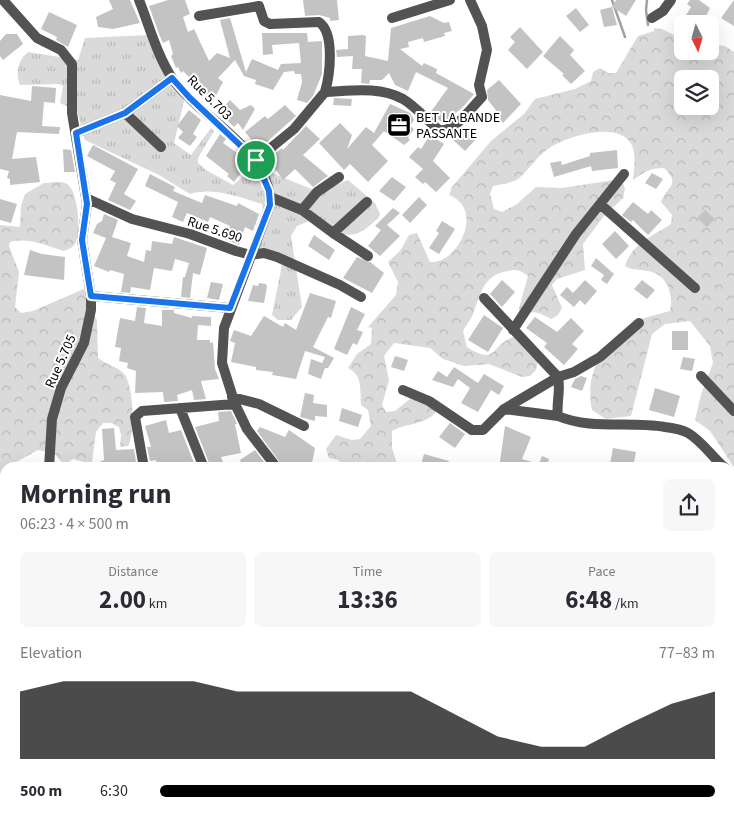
<!DOCTYPE html>
<html lang="en">
<head>
<meta charset="utf-8">
<style>
	body { margin:0; font-family:"Source Sans 3",sans-serif; background:#f7f7f7; color:#2b2b33; height:100vh; display:flex; flex-direction:column; font-size:19px; white-space:nowrap }
	* { box-sizing:border-box; margin:0 }
	p { font-size:16px; color:#7c7c81 }
	.icon { flex:none; width:28px; height:28px; fill:none; stroke:currentColor; stroke-width:2; stroke-linecap:round; stroke-linejoin:round }
	.map { position:relative; flex:1; overflow:hidden }
	.sheet { position:absolute; left:0px; top:462px; width:735px; height:358px; display:flex; flex-direction:column; background:#fff; border-radius:15px 15px 0 0; box-shadow:0 5px 20px #0002 }
	.sheet>* { flex:none }
	.needle { width:32px; rotate:175deg }
	.fabs { position:absolute; left:674px; top:15px; display:grid; gap:10px }
	.fabs a { display:grid; place-items:center; width:45px; height:45px; border-radius:8px; background:#fff; box-shadow:0 5px 20px #0002; font-size:25px }
	.pin { position:absolute; display:grid; place-items:center; width:42px; height:42px; color:#fff; margin:-21px; border:2px solid #fff; border-radius:50%; box-shadow:0 1px 5px #0007 }
	.round { display:grid; place-items:center; flex:none; width:52px; height:52px; border-radius:8px; background:#f7f7f7 }
	.overview { display:flex; align-items:center; justify-content:space-between; height:85px; padding:0 20px }
	h1 { font-size:28px; font-weight:700; line-height:38px }
	.metrics { display:grid; grid-template-columns:repeat(3,1fr); gap:8px; height:85px; padding:5px 20px }
	.metrics div { display:grid; align-content:center; border-radius:8px; background:#f7f7f7; text-align:center }
	.metrics b { font-size:25px; font-weight:700 }
	.metrics small { font-size:14px; font-weight:400 }
	.metrics p { font-size:14px }
	.chart { height:140px; padding:10px 20px }
	.chart p { display:flex; justify-content:space-between }
	.chart svg { width:100%; height:90px; margin-top:5px; fill:#000; opacity:.7 }
	ul { padding:0 20px; list-style:none; font-size:16px }
	li { display:grid; grid-template-columns:80px 60px 1fr; align-items:center; height:38px }
	li i { height:12px; border-radius:6px; background:#000 }
	.map>svg:first-child { display:block }
</style>
</head>
<body>
<div class="map">
<svg width="734" height="820" viewBox="0 0 734 820">
	<defs>
		<pattern id="grass-tufts" width="24" height="20" patternUnits="userSpaceOnUse" patternTransform="scale(1.25)"><rect width="24" height="20" fill="#dadada"/><path d="M3 7l-1-3M5 7V3M7 7l1-3M15 17l-1-3M17 17v-4M19 17l1-3" fill="none" stroke="#b9b9b9"/></pattern>
		<pattern id="forest-crowns" width="20" height="18" patternUnits="userSpaceOnUse" patternTransform="scale(1.25)"><rect width="20" height="18" fill="#dadada"/><path d="M2 6a3 3 0 1 1 6 0M12 15a3 3 0 1 1 6 0" fill="none" stroke="#b9b9b9"/></pattern>
	</defs>
	<rect width="100%" height="100%" fill="#fff"/>
	<path fill="url(#grass-tufts)" d="M149,35l10,25 25,41 -10,42 17,12 20,-27 3,3 -16,27v5l8,7 27,15 20,-17 4,-1 62,25 29,-12 27,23 5,11 -2,4c-27,27 -36,17 -64,1l-17,7 -6,10 11,71 -11,13h-13l-6,-5 10,-50 -24,-13 5,-43 -1,-5c-23,-7 -48,-17 -72,-10l-31,-19 -74,-35 -8,-29 -17,-8 3,-17 -4,-2 -39,1c-5,-12 -2,-25 8,-33l50,8 7,-22z"/>
	<path fill="url(#forest-crowns)" fill-rule="evenodd" d="M654,28l8,1 20,10v12h28v-7l15,2 9,6v415l-24,-36 -15,-11 6,-25 12,-32 -3,-17 -20,-25 -25,3 -13,10 -21,82 -25,3 -14,-9c-8,-41 12,-66 45,-88 9,-6 23,-8 33,-11 4,-17 -3,-37 -22,-40 -10,-2 -15,0 -23,-5 7,-23 28,-30 46,-42l1,-9 -11,-13c5,-15 21,-17 3,-34 -14,0 -20,4 -31,12 1,-11 4,-28 -3,-38 -16,-21 -65,-5 -82,7 -12,8 -19,21 -30,30 -5,4 -18,5 -25,7l-3,8 4,15 8,3 15,-8 19,-17 26,1 52,-8 8,1 3,8 -2,9 -19,18 -21,28 2,26 -28,9 -5,6 10,23 -4,7 -7,4c-13,-7 -19,-10 -31,-2l-1,-9 9,-32c-9,-7 -14,-7 -25,-4 -21,6 -23,24 -30,42 -2,6 -7,11 -10,17l4,16c32,20 22,-3 49,-11l22,25 -2,9 -6,6 -8,1 -33,-13 -25,2 -21,-7 -13,-11 -36,-5 -10,13 5,24 -7,25 4,7 9,-1 16,-13 18,-3c25,28 -25,27 -37,36v17l6,19h-53l-7,-7 -9,-2 -3,-9 10,-14 16,5 8,-1 11,-13 -3,-16 -7,-5c-1,-15 2,-30 -13,-37l9,-14 14,-10 1,-16 -4,-1 28,-32 2,-13 -10,-20 12,-11 9,-16 8,-2 13,29c27,3 56,-53 19,-67l3,-8 39,-46 33,-27 11,-15 40,-10 16,-8 2,-9 7,-4 8,5h8l22,-37 16,-5zM682,79h28v27h-28z
		M44,183c7,0 17,-3 23,1 11,6 14,47 9,58 -2,5 -7,7 -12,9 -17,-5 -35,-14 -54,-9l-1,4 10,26 -4,35 6,6 12,-2 53,-23 4,21 7,11 1,38c8,7 19,8 26,16 10,11 11,60 4,72l-8,1 1,-12 -2,-8 -8,-4h-8l-7,9 -4,30 -4,1 -15,-4 -9,6 -10,-12 -16,-3 -33,18 -5,6v-249l20,2 1,-21 4,-12z"/>
	<g fill="none" stroke-linecap="round" stroke-linejoin="round">
		<path stroke="#a1a1a1" stroke-width="2.5" d="M612,0l13,37
			M647,0l-1,10 2,15"/>
	</g>
	<path fill="#c3c3c3" d="M109,0h21l10,23 -27,6 -15,-2 -2,-10 17,-8z
		M168,0h17l5,14 -7,3 5,15 6,-3 15,32 8,-8 13,5 -10,-38 10,-2 16,54 6,-13 26,11 3,-6 20,-1 -2,-20 -27,2 1,9 -10,1 -1,-22h45l1,9 14,-1v33l-9,22 -6,7 -10,-3 5,-18 -1,-8h-6l-1,-3 -10,1 -11,18 -18,-6 1,-4 -12,-4 -9,-16 -17,18 5,4 -10,19 -30,-30 -2,2 -3,-6 -2,1 -5,-12 2,-2 -4,-14 -6,3 -4,-9 -10,-28z
		M303,0h34l2,20 -9,1v-3l-11,-3 -14,1z
		M616,0h20l-10,16 -14,-9z
		M690,0h9l11,8 -8,16h-14l-5,-4 8,-13 -4,-3z
		M734,0v26l-13,-8z
		M612,7l5,18 -13,2 -4,-17z
		M576,8l13,17 -9,7 -14,-16z
		M49,12l28,13 -9,22 -12,-7 1,-3 -16,-8z
		M430,16l14,7 5,-1 3,9 -8,2 1,3 -21,6 -1,-4 -15,4 1,5 -9,2 22,17 2,-3 13,6 -1,4 38,21 -12,14 -19,15 -13,-10 18,-25 -32,-16 -8,19 -13,-6 -6,-12 -7,7h-12l-1,4 -8,-1 1,-14h-10l1,-13 -16,1 -1,-7 12,-1v-13l15,-1 3,1 -1,20 23,5 3,-33z
		M520,27l23,25 -16,17 -19,-19 7,-8 -5,-5z
		M6,34h11l6,10 -20,16 -3,-4v-15z
		M560,36l14,14 -4,5 15,16 -14,13 -9,-9 2,-1 -21,-18z
		M499,80l22,24 -18,19 -8,-7 3,-3 -10,-13 -1,-10z
		M32,86l24,2 -1,15 -11,-1 -2,24 18,1 -1,7 -42,-2 -5,27 24,-2 4,25 -30,3v-6l-3,-1 2,-7 -9,-2v-74l31,6z
		M334,98l18,1 -1,7 -18,-1z
		M230,100l10,10 11,-5 4,4 -12,21 -5,-7 -4,4 -15,-15z
		M390,104l20,9 4,7 -4,6 4,3 -6,9 2,2 -6,5 -20,-14 -12,14 16,16 -20,21 -18,-18 -6,6 -25,-27 21,-20 12,12 -5,14 19,-22 8,6z
		M285,105l11,11 -37,33 -14,-17 20,-16 3,3z
		M189,110l12,10 -8,14 4,3 -7,9 -12,-8 5,-6 -6,-6z
		M306,126l14,13 -17,16 25,21 -15,11 -18,-18 -12,11 -15,-21 14,-11 1,2z
		M465,127l12,11 -12,13 -12,-11z
		M220,134l6,5 -3,4 20,14 5,7 -14,18 -7,-6 2,-2 -23,-18z
		M430,135l14,9 -11,17 17,17 -14,14 -11,-10 -2,2 -8,-7 8,-8 -14,-12 9,-10 3,2z
		M93,145l45,24 -14,25 12,7 -6,9 -22,-10 8,-17 -6,-3 5,-9 -28,-15z
		M63,149l8,1 4,22h-11z
		M617,150l1,18 -26,3 -1,-5 -37,11 -4,-14 11,-2 1,4 28,-9v-3z
		M652,173l11,6 -7,10 -11,-6z
		M150,174l25,13 -2,4 29,12 3,-8 32,11 1,-3 21,11 -6,17 -8,-4 -6,18 -15,-6 6,-13 -20,-9 -2,5 -21,-9 -4,9 -11,-5 6,-15 -33,-16z
		M392,177l14,10 -12,14 -15,-10z
		M419,197l8,8 -17,18 -8,-8z
		M0,199l17,5 -6,19 -11,-3z
		M633,202l15,12 3,-4 11,10 -14,15 -15,-15 -2,2 -9,-7z
		M393,208l7,5 -13,12 13,11 -20,20 -12,-10 13,-16 -6,-4z
		M705,210l10,9 -8,8 -10,-9z
		M104,214l14,6 -6,17 19,6 -4,13 17,6 2,-12 5,1 1,-10 20,3 2,-7 33,11 -7,27 -7,-2 -3,25 -9,-1 2,-20h2l4,-14 -14,-4 -3,12 -18,-3 -4,22 -19,-3 -1,6 -9,-1 3,-18 -14,-4 -1,2 -15,-6 12,-28 -13,-5 4,-9 5,-3z
		M442,221l13,8 -16,25 -10,-6 10,-15 -3,-2z
		M615,231l14,15 -13,13 -14,-15z
		M314,235l21,15 -6,10 -21,-14z
		M30,250l12,4 23,3 -1,23 -40,-5z
		M357,257l13,5 14,11 -12,20 -29,-15z
		M596,258l18,16 -7,10 -6,-4 3,-5 -13,-9z
		M502,280l13,12 -13,15 -12,-13z
		M585,280l12,11 -12,14 -5,-5 -6,7 -14,-12 7,-8 6,6z
		M642,280l13,10 -8,9 -13,-10z
		M211,282l12,2 -4,16 -12,-2z
		M259,283l7,1 1,3 -3,16 -16,-2 5,-16 5,1z
		M310,293l26,8 -5,17 -3,-1 -15,30 21,11 -6,10h-3l-4,11 -13,-5 3,-15 11,4 3,-6 -20,-6 -9,28 -24,-4 1,-3 -17,-2v-3l-25,-5 4,-19 -5,-2 4,-11 17,6 13,-20 19,11 2,-4 11,7z
		M137,307l9,1 -2,15 18,3v-16h12v3l18,5v-2l19,1v9l-13,-1 -1,15h13v3l3,-1 2,27 4,10 -18,2 5,18 -12,1 -2,-10 -15,5 1,6 -14,1 -1,-10 -28,1 1,-22 -9,-3 1,-5 -9,-2 2,-13 -6,-1 5,-29 15,3z
		M351,307l14,7 -8,16 6,2 -6,13 -4,-2 -6,12 -13,-6z
		M484,315l19,13 -15,24 -20,-12z
		M535,317l22,15 14,-14 13,13 -12,13 6,5 -14,16 -20,-18 3,-4 -21,-15z
		M672,331h16v19h-16z
		M395,356l13,4 -4,11 -13,-4z
		M683,357l12,2 -3,12 -12,-2z
		M454,367l24,16 6,-9 20,12 -5,9 -8,-5 -13,22 -17,-9 9,-15 -12,-9 -5,8 -21,-7 6,-9 9,6z
		M581,376l6,2 -5,13 -11,-4 4,-8z
		M655,388l25,8 -6,21 -25,-7z
		M305,393l9,2 -1,8 14,2v12l-12,-1v5l-15,-4z
		M342,408l20,7 -4,12 -19,-6z
		M231,411l6,13h-2l6,29 -20,4 4,11h-14l-16,-41 24,-6 -1,-9z
		M166,420l3,13 12,-3 15,38h-39l-1,-8 -6,1 -3,-14h4l-6,-21z
		M450,423l15,11 -10,14 -16,-11z
		M505,426l26,11 -9,22 17,5 3,-8 7,3 -3,9h-47z
		M260,427l25,10 4,-7 26,18 -4,20h-27l-27,-37z
		M114,428l2,22 18,-1 2,13 -14,2 1,4h-37l18,-8 -2,-31z
		M613,448l23,4 -3,16 -23,-4z
		M255,450l10,13 -4,5h-18l-3,-8z
		M424,454l25,7 -1,7h-28z"/>
	<g fill="none" stroke-linecap="round" stroke-linejoin="round">
		<path stroke="#757575" stroke-width="2" stroke-dasharray="1 2.5" stroke-linecap="butt" d="M5,820l-3,-35 3,-95"/>
		<path stroke="#535353" stroke-width="10" d="M3,0l34,38 24,12 11,14v49l15,91 -5,36 9,56v14l-7,33 -23,45 -9,31 -3,49
			M139,0c10,25 18,55 33,78 29,42 100,71 98,127l-46,123 -2,35 13,41 -93,7 -7,6 9,51
			M199,16l60,-10 5,15 6,3 49,-2c16,11 11,53 6,70
			M392,18l58,-18
			M652,18l11,-7 8,-11
			M125,113l36,34
			M76,133l49,-20 47,-35
			M256,160l38,-31 31,-37c25,-1 54,-6 78,7 12,7 24,21 36,31 15,3 33,-23 43,-33l-3,-12 8,-35 -5,-24 -12,-26
			M270,197l32,13 31,23 34,-31
			M86,198l46,21 58,15 46,17 15,4 13,-2 13,4 63,28 21,12
			M600,204l95,84
			M302,210l15,-18 22,-15
			M333,233l35,23
			M91,296l139,12
			M484,298l74,79c3,14 -2,25 0,39 33,14 71,5 107,11 8,1 16,2 23,6 14,8 24,24 37,35
			M513,330l63,-96 48,-60
			M701,376l33,35
			M403,390l26,11 43,29h11l21,-21 54,-32 16,-5 26,-15 39,-34
			M232,397l27,7 45,22
			M235,404l12,25 30,39
			M180,408l24,60
			M504,409l54,7
			M730,565h4
			M730,649h4
			M730,807h4
			M107,815l1,5
			M165,815l1,5
			M238,815v5
			M327,815v5
			M573,815h2
			M647,815l4,5
			M358,820l12,-5
			M675,820l12,-5"/>
	</g>
	<g fill="none" stroke-linecap="round" stroke-linejoin="round">
		<defs>
			<path id="route" d="M172,78l17,19 67,63 13,31 1,14 -40,103 -139,-12 -9,-56 5,-36 -11,-71 49,-20z"/>
		</defs>
		<use href="#route" stroke="#fff" stroke-width="10"/>
		<use href="#route" stroke="#1a73e8" stroke-width="6"/>
	</g>
	<defs>
		<symbol id="office-square" viewBox="-11 -11 22 22"><rect x="-9" y="-9" width="18" height="18" rx="4" fill="#000" stroke="#fff"/><path d="M-6-3h4V-5.5h4V-3h4V5H-6ZM-1-4.5V-3h2v-1.5ZM-6 0V1H6V0Z" fill="#fff"/></symbol>
	</defs>
	<g fill-rule="evenodd">
		<use href="#office-square" x="385" y="111" width="28" height="28"/>
	</g>
	<g text-anchor="middle" stroke-width="4" stroke-linejoin="round" paint-order="stroke">
		<g font-size="14" fill="#000" stroke="#fff">
			<text transform="translate(210 97) rotate(45)" y="5">Rue 5.703</text>
			<text transform="translate(215 229) rotate(18)" y="5">Rue 5.690</text>
			<text transform="translate(60 361) rotate(-66)" y="5">Rue 5.705</text>
		</g>
		<g font-size="14" fill="#000" stroke="#fff" text-anchor="start">
			<text x="416" y="122">BET LA BANDE<tspan x="416" dy="16">PASSANTE</tspan></text>
		</g>
	</g>
</svg>
<div class="fabs">
<a><svg class="needle" viewBox="-14 -14 28 28"><path d="M0-13l5 13h-10z" fill="#e53935"/><path d="M0 13l5-13h-10z" fill="#7c7c81"/></svg></a>
<a><svg class="icon" aria-label="layers" viewBox="0 0 24 24"><path d="M12 4l9 5-9 5-9-5zM3 14l9 5 9-5"/></svg></a>
</div>
<div class="pin" style="left:256px;top:160px;background:#1e9e55"><svg class="icon" aria-label="arrive" viewBox="0 0 24 24"><path d="M6 21V4h12l-3 4 3 4H6"/></svg></div>
<section class="sheet">
<div class="overview"><div><h1>Morning run</h1><p>06:23 · 4 × 500 m</p></div><a class="round"><svg class="icon" aria-label="share" viewBox="0 0 24 24"><path d="M12 15V3M7 8l5-5 5 5M5 13v7h14v-7"/></svg></a></div>
<div class="metrics">
<div><p>Distance</p><b>2.00<small> km</small></b></div>
<div><p>Time</p><b>13:36</b></div>
<div><p>Pace</p><b>6:48<small> /km</small></b></div>
</div>
<div class="chart"><p><span>Elevation</span>77–83 m</p>
<svg viewBox="0 0 160 44" preserveAspectRatio="none"><path d="M0 44V11L10 6L20 6L30 6L40 6L50 11L60 11L70 11L80 11L90 11L100 22L110 33L120 38L130 38L140 27L150 17L160 11V44z"/></svg>
</div>
<ul>
<li><b>500 m</b>6:30<i style="width:100%"></i></li>
</ul>
</section>
</div>
</body>
</html>
